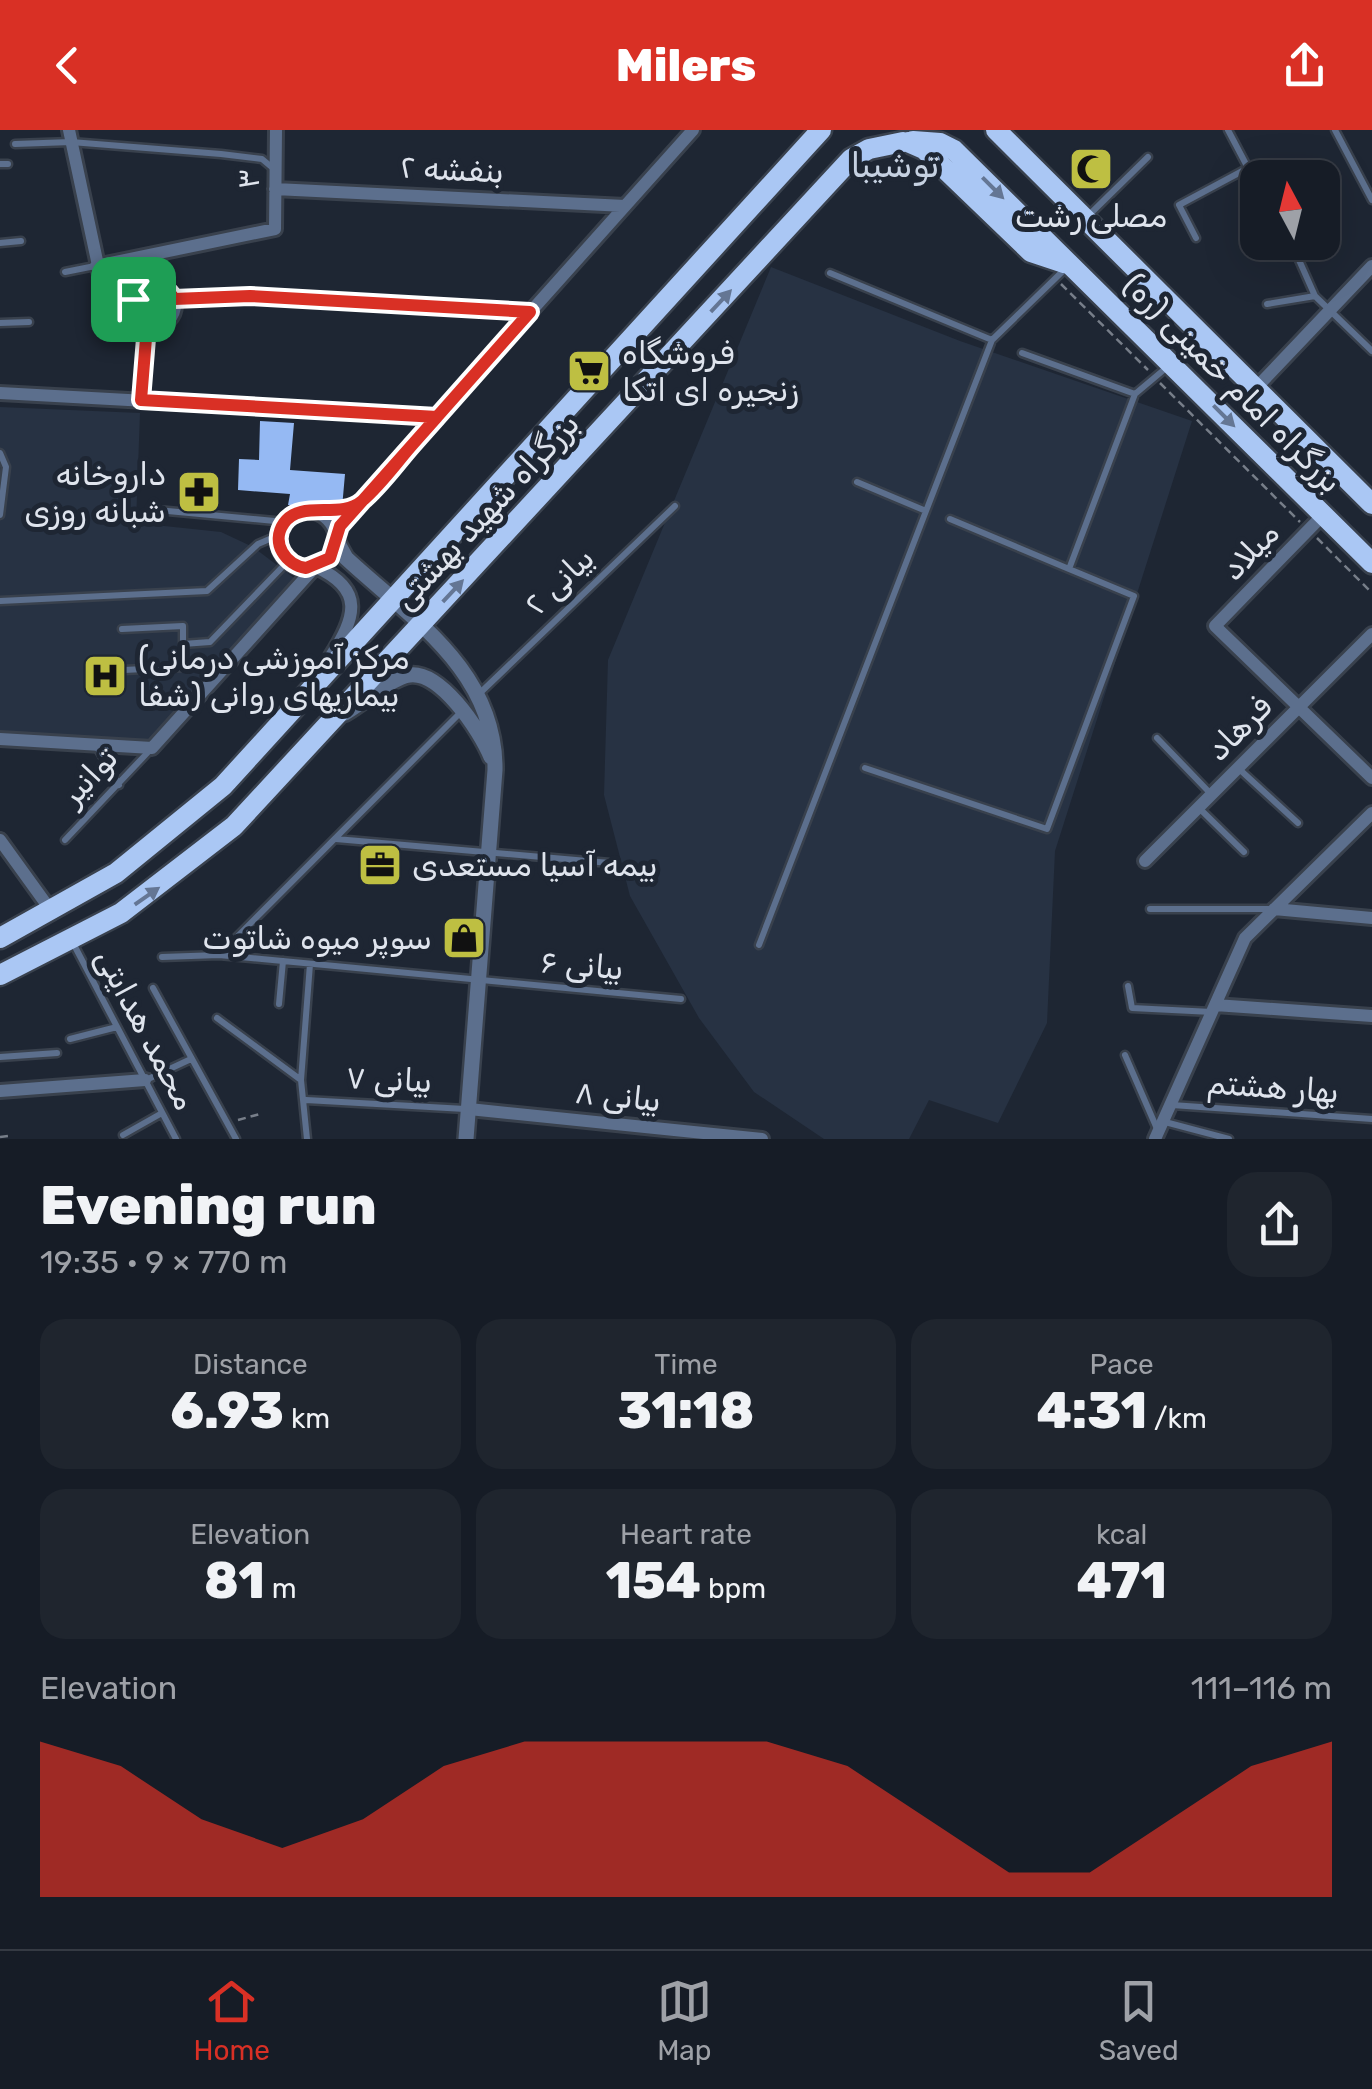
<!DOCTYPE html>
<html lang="en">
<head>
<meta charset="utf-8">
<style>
	body { margin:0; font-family:Rubik,"Noto Sans Arabic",sans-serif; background:#1f252e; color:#f1f3f6; height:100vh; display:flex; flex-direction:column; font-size:38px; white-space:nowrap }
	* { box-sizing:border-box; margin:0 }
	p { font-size:32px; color:#9ea1a7 }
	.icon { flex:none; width:55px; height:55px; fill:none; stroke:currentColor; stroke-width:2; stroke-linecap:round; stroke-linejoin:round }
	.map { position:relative; height:1009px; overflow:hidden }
	.details { display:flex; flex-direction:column; background:#161c26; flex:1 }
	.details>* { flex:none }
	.needle { width:65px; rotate:353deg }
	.buttons { position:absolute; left:1240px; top:30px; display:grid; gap:20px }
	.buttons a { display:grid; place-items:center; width:100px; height:100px; border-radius:20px; background:#161c26; box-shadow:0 10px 40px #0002,0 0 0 2px #353a43; font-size:50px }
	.pin { position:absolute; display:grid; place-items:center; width:85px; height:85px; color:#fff; margin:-42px; border-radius:20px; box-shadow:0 5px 15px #0006 }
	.round { display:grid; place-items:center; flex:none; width:105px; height:105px; border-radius:30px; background:#1f252e }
	.summary { display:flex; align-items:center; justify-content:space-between; height:170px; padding:0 40px }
	h1 { font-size:55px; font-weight:800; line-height:75px }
	.metrics { display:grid; grid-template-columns:repeat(3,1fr); gap:15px; height:170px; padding:10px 40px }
	.metrics div { display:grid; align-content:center; border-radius:25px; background:#1f252e; text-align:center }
	.metrics b { font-size:50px; font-weight:800 }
	.metrics small { font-size:28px; font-weight:400 }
	.metrics p { font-size:28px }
	.chart { height:280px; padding:20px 40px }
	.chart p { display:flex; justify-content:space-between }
	.chart svg { width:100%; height:180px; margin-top:10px; fill:#d93025; opacity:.7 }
	header { display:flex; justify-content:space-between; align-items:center; height:130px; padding:0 40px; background:#d93025; color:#fff; font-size:45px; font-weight:800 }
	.dock { display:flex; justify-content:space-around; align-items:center; height:140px; border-top:2px solid #353a43; background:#161c26; font-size:28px; color:#9ea1a7 }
	.dock a { display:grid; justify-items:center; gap:5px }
	.dock .selected { color:#d93025 }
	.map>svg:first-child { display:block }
</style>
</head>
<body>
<header><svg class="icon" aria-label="back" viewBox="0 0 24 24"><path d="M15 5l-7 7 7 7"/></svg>Milers<svg class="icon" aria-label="share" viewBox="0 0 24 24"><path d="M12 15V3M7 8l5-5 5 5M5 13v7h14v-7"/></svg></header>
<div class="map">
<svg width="1372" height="1009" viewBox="0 0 1372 1009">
	<rect width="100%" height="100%" fill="#1e2633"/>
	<path fill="#273243" d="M771,137l189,74 232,80 -137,430 -8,172 -49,100 -69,-23 -20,39h-85l-70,-47 -55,-74 -69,-122 -26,-101 4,-135z
		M0,277l140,6 -4,110 85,9 32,15 45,34 -150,160 -148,-10z"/>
	<path fill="#95b9f3" d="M260,291l34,2 -4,47 55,4 -3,34 -54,-3 2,-11 -52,-4 1,-31 20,1z"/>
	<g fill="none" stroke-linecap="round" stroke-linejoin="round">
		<defs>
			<path id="service" d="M1228,0l30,57
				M1335,0l37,70
				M15,14l56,-2 150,12 41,5 12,10
				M0,34h8
				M1089,85l59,-58
				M1196,108l-17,-33 69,-37
				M1291,112l24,54 57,55
				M0,113l21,-2
				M1263,126l33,-8
				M65,142l30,-6
				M830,143l162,67 73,-71
				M1267,174l48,-8
				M0,193l29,-1
				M1022,223l113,41 31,-26
				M0,323l6,14 -6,48
				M857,352l69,29 66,-171
				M157,380l128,12
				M950,389l119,50 66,-175
				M0,471l207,-10 51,-47 21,-9
				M122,499l61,-3v18
				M124,540l60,-3 -1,-23 27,-2 78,-81
				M480,563l195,-187
				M1157,608l53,55
				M97,617l22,38
				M865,638l182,61 87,-233 -65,-27
				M1238,638l60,55
				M1199,678l45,44
				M336,709l274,24
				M65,710l85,-90
				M1150,779h124
				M73,813l103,196
				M759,815l167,-434
				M220,824l242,-243
				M162,827l57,-2 462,44
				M1128,856l4,22 80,4
				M153,858l83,151
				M279,874l4,-43
				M217,888l84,62 6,59
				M70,909l47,-12
				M1125,925l33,76
				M0,927l57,-4
				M146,950l45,-21
				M301,950l9,-116
				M306,970l159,9
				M1172,975l200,14
				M1165,992l64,17
				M123,1005l39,-22"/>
			<path id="minor" d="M69,0l39,182 7,6 18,-6
				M275,59l350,17
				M96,136l179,-37 1,-99
				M133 175a21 21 0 1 1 42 0a21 21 0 1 1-42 0Z
				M174,169l76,-3 280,16
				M1256,258l116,-122
				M0,263l437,24
				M141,270l6,-74
				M278 410a29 29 0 1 1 58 0a29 29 0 1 1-58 0Z
				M1323,385l-108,111 157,152
				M336,406l3,-10 354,-396
				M316,437c50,23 39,51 15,89
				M0,609l152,9 163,-181
				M0,710l52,72
				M1145,731l227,-227
				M1274,779l98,9
				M1215,875l157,11
				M0,961l145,-11
				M469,979l293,30
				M1155,1009l90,-201 127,-125"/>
			<path id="tertiary" d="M336,410l10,18c66,61 150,113 149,212l-29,369
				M345,583c19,-11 39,-30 60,-37 33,-11 76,56 86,81"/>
			<path id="trunk" d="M996,0l376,374
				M913,11l27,2 14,7 418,413
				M908,12l16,7 107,103 33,11
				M0,808l116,-65 107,-87 598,-656
				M0,845l121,-62 113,-87 617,-667 18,-10 34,-7"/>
		</defs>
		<use href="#service" stroke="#39414d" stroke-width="11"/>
		<use href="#minor" stroke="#39414d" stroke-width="18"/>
		<use href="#tertiary" stroke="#39414d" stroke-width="20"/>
		<use href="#trunk" stroke="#39414d" stroke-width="25"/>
		<path stroke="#777e89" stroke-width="2.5" stroke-dasharray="8 5" stroke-linecap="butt" d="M1061,154l87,86
			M1160,253l140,139
			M1317,408l55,55
			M238,990l22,-6
			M0,1007l8,-1"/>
		<use href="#service" stroke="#5c6f8d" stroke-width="6"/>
		<use href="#minor" stroke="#5c6f8d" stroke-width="12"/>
		<use href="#tertiary" stroke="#5c6f8d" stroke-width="15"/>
		<use href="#trunk" stroke="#aac7f4" stroke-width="20"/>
	</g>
	<defs><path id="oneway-solid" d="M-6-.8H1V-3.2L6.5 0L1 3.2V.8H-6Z" transform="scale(2.5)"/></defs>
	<g fill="#647694">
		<use href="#oneway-solid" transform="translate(993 58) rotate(45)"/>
		<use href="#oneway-solid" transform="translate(721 171) rotate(-47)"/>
		<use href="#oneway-solid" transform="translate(1224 286) rotate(45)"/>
		<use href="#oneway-solid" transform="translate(453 461) rotate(-47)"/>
		<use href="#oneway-solid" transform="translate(147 766) rotate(-35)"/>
	</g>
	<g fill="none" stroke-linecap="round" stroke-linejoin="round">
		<defs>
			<path id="route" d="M133,169l2,16 12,11 -6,74 296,17 -97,109 -10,32 -24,10c-20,-3 -36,-25 -22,-45 17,-24 56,-3 78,-22 19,-16 35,-39 51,-57 39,-44 78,-88 117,-132l-280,-16 -76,3c-11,-19 -30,-18 -41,0"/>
		</defs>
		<use href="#route" stroke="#fff" stroke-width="20"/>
		<use href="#route" stroke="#d93025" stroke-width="12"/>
	</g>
	<defs>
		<symbol id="mosque-square" viewBox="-11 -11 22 22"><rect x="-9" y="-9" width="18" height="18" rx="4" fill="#bebf42" stroke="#1e2633"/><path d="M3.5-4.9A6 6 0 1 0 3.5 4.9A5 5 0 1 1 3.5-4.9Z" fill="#111"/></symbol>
		<symbol id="supermarket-square" viewBox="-11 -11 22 22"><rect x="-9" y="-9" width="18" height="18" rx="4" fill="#bebf42" stroke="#1e2633"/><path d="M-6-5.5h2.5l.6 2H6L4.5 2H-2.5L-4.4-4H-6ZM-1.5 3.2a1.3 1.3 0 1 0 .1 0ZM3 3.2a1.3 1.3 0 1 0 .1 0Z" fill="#111"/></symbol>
		<symbol id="pharmacy-square" viewBox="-11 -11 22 22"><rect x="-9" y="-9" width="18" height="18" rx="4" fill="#bebf42" stroke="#1e2633"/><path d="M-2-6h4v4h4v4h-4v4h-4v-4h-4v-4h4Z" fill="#111"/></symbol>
		<symbol id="hospital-square" viewBox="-11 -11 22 22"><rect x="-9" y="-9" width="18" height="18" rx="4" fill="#bebf42" stroke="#1e2633"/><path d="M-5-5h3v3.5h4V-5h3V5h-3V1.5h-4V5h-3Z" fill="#111"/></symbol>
		<symbol id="office-square" viewBox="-11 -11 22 22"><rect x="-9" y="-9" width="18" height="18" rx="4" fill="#bebf42" stroke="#1e2633"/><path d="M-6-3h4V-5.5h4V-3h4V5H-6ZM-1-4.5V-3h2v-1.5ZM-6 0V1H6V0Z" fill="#111"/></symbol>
		<symbol id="shop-square" viewBox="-11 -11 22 22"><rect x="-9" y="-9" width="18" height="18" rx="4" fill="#bebf42" stroke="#1e2633"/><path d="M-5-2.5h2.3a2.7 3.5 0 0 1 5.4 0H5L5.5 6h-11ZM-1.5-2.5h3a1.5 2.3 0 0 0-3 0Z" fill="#111"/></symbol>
	</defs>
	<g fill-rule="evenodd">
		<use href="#mosque-square" x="1066" y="14" width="50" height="50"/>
		<use href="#supermarket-square" x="564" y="216" width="50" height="50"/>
		<use href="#pharmacy-square" x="174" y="337" width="50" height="50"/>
		<use href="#hospital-square" x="80" y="521" width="50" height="50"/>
		<use href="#office-square" x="355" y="710" width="50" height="50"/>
		<use href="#shop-square" x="439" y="783" width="50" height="50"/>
	</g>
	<g text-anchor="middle" stroke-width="10" stroke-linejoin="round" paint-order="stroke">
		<g font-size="32" fill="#dfe4ed" stroke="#1e2633">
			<text transform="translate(452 39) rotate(3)" y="11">بنفشه ۲</text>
			<text transform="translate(248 49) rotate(-89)" y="11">۳</text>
			<text transform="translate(1233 253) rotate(45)" y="11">بزرگراه امام خمینی (ره)</text>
			<text transform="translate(486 381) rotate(-47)" y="11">بزرگراه شهید بهشتی</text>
			<text transform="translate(1250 421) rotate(-46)" y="11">میلاد</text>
			<text transform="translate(559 451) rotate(-44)" y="11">بیانی ۲</text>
			<text transform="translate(1239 598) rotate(-45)" y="11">فرهاد</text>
			<text transform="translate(89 646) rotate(-47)" y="11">توانیر</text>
			<text transform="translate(582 835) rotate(5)" y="11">بیانی ۶</text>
			<text transform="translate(146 899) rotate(62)" y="11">محمد هدایتی</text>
			<text transform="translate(389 949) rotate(3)" y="11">بیانی ۷</text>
			<text transform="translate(1273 957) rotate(4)" y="11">بهار هشتم</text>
			<text transform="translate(618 966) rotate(6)" y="11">بیانی ۸</text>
		</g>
		<g font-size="32" fill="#dfe4ed" stroke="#1e2633" text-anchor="start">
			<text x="1091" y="97" text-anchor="middle">مصلی رشت</text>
			<text x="622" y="234">فروشگاه<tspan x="622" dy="37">زنجیره ای اتکا</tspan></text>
			<text x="166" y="355" text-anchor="end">داروخانه<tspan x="166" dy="37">شبانه روزی</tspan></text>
			<text x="138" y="539">(مرکز آموزشی درمانی<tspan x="138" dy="37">بیماریهای روانی (شفا</tspan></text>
			<text x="412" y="746">بیمه آسیا مستعدی</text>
			<text x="432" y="819" text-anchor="end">سوپر میوه شاتوت</text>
		</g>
		<g font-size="35" fill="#c6d1e1" stroke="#1e2633">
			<text x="895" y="47">توشیبا</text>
		</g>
	</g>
</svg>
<div class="buttons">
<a><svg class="needle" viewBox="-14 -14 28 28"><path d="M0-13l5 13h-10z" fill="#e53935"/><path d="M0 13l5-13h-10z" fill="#9ea1a7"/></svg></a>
</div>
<div class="pin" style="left:133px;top:169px;background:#1e9e55"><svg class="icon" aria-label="arrive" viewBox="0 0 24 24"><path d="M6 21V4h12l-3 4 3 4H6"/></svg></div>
</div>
<section class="details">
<div class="summary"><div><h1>Evening run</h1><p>19:35 · 9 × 770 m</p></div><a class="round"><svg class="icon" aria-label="share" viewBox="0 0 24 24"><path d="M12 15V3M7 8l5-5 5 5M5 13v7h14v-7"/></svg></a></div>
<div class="metrics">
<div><p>Distance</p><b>6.93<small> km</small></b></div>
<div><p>Time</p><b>31:18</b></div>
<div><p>Pace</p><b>4:31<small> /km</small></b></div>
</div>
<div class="metrics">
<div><p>Elevation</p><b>81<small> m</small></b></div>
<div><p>Heart rate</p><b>154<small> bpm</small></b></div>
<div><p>kcal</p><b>471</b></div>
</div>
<div class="chart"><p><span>Elevation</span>111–116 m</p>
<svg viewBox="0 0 160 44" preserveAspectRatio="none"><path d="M0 44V6L10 12L20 25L30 32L40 25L50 12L60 6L70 6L80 6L90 6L100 12L110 25L120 38L130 38L140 25L150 12L160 6V44z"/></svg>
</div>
</section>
<nav class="dock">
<a class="selected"><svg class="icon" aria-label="home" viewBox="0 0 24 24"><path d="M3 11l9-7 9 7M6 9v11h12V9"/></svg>Home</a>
<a><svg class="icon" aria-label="map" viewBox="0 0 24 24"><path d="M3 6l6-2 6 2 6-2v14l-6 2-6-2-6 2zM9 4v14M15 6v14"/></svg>Map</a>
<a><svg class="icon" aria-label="saved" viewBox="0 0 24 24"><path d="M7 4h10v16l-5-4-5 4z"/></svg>Saved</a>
</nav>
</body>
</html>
